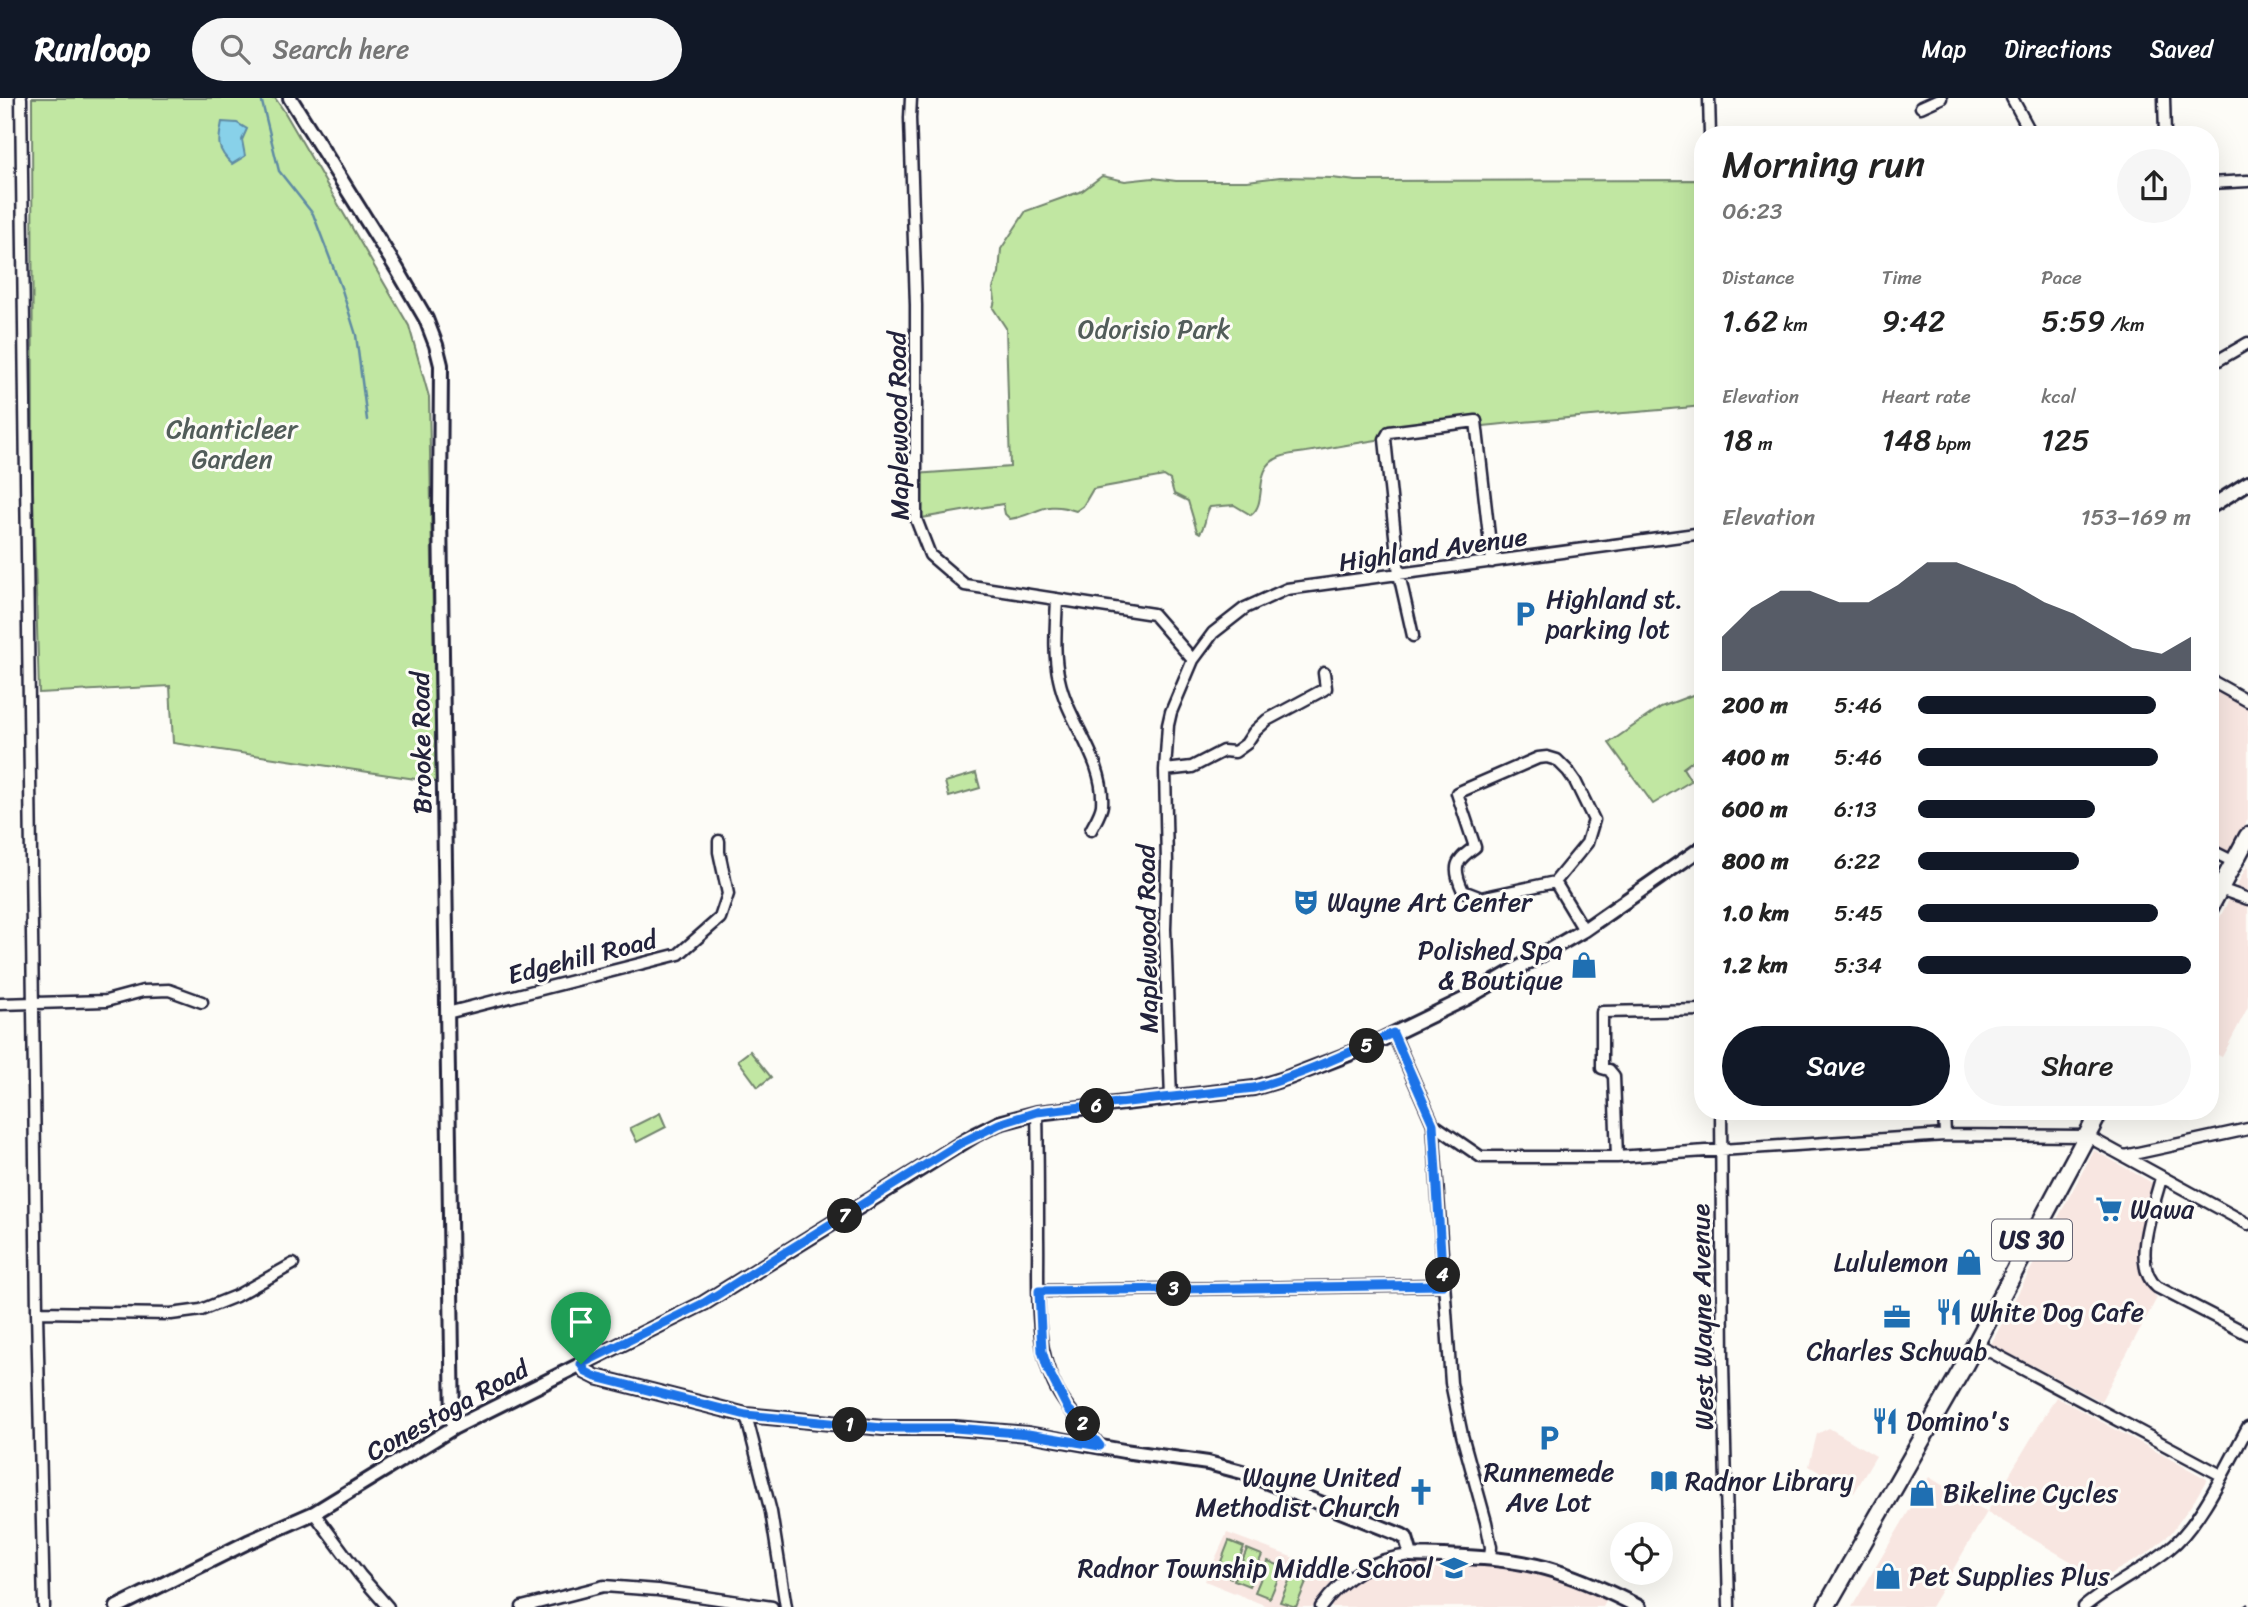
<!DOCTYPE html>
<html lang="en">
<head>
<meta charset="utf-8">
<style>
	body { margin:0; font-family:Sriracha,sans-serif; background:#f6f6f6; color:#222; height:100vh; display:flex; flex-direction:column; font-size:26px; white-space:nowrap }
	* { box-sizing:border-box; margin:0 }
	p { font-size:23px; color:#767676 }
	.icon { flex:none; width:38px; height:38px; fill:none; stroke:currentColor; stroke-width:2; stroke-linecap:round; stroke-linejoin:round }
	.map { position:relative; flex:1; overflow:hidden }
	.side { position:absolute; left:1694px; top:28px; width:525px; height:994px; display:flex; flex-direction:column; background:#fff; border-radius:28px; box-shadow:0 7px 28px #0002 }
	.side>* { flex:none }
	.fabs { position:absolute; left:1610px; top:1424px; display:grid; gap:14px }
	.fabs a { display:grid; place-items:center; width:63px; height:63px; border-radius:50%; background:#fff; box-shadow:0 7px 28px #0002; font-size:35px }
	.pin { position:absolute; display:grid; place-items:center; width:60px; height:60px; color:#fff; margin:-72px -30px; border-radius:50% 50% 50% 0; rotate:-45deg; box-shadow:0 0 7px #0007 }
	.pin .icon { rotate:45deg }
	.km { position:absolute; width:35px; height:35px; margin:-18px; border-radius:50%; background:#222; color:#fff; font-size:19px; line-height:35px; text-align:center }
	.round { display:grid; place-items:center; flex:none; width:74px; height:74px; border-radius:37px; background:#f6f6f6 }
	.headline { display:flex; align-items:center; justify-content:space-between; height:119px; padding:0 28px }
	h1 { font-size:38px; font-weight:600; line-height:52px }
	.metrics { display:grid; grid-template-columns:repeat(3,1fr); gap:10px; height:119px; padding:7px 28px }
	.metrics div { display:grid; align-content:center }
	.metrics b { font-size:30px; font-weight:600 }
	.metrics small { font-size:19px; font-weight:400 }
	.metrics p { font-size:19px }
	.chart { height:196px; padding:14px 28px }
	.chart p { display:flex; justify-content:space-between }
	.chart svg { width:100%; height:126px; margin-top:7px; fill:#111827; opacity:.7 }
	.primary-button { display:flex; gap:14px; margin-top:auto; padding:14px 28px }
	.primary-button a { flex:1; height:80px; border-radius:42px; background:#111827; color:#fff; font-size:28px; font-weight:600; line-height:80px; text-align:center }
	.primary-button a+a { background:#f6f6f6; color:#222 }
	ul { padding:0 28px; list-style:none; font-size:23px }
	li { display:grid; grid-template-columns:112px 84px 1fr; align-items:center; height:52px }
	li i { height:18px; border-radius:9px; background:#111827 }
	header { display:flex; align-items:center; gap:42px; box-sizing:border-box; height:98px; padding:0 35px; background:#111827; color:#fff }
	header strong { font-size:33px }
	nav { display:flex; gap:38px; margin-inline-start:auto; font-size:24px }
	.search { width:490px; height:63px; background:#f6f6f6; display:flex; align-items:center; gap:18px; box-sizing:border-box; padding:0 24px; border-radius:38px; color:#767676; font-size:26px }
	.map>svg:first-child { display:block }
</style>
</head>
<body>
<header>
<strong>Runloop</strong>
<div class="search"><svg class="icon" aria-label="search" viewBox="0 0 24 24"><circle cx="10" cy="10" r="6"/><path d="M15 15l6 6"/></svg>Search here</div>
<nav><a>Map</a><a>Directions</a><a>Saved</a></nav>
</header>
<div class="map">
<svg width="2248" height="1509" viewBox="0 0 2248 1509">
	<rect width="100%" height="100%" fill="#fdfcf7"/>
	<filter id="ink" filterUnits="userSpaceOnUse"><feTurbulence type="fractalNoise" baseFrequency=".0143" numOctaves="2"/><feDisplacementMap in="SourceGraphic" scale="14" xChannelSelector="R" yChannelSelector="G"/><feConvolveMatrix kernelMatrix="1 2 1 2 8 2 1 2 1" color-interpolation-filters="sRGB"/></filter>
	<g filter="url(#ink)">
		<path fill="#f8e6e1" d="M2216,592l32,17v112l-18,34 -20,-10v-142z
			M2248,766v143l-26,50 -12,-6v-115z
			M2094,1052l62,35 -19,77 8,22 12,14 -56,103 -110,-57z
			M2056,1299l151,82 -13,22 -23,32 -23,20 -47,26 -114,-67 -56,95h-79l77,-130 58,35z
			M1829,1330l47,28 -22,37 -45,-27 8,-32z
			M1227,1435l121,45 35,-18h119l109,32 -8,15h-334l-64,-26z"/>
		<path fill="#c1e7a2" stroke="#72846e" stroke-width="2" d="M32,0h243l9,13 125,215 20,71 7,385 -263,-39 -3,-57 -131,7 -6,-201z
			M1102,78l23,5 28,-3 23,3h71l33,-4 52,1 24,3 347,-1v226c-113,11 -227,17 -339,36 -20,3 -39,7 -58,10 -8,1 -19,2 -26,5 -29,11 -11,45 -29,58l-17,-10 -24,2c-5,6 -3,16 -10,26l-3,-2 -9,-30 -14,-7 -4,-14 -6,-4 -71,13 -10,17 -7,5c-33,-12 -38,4 -66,8l-5,-5 -2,-10 -87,15 -1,-45 95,-7 -4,-139 -13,-20 2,-8 -2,-12 6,-15 2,-24 25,-38 56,-20z
			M1703,593v62l-20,15 8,13 -38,23 -44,-61 52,-36z
			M976,675l4,15 -31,9 -4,-15z
			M750,953l21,26 -13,10 -20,-27z
			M660,1015l6,14 -29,15 -7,-14z
			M1229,1443l15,6 -13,31 -14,-6z
			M1247,1451l15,6 -13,31 -15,-6z
			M1268,1463l15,6 -13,31 -15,-6z
			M1293,1474l15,6 -12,29 -16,-5z"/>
		<path fill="#88d1e9" stroke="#5f8ba3" stroke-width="2" d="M222,24l15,1 10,6 -5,11 3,16 -13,8c-16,-15 -14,-22 -10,-42z"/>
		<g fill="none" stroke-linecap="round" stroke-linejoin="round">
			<path stroke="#5f8ba3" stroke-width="2.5" d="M261,0l18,73 34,43 29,76 14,45 11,85"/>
			<defs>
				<path id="minor" d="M21,0l16,1214 7,295
					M911,0l-1,20 6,187v214l14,36 35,30 188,29 40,46 -22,52 -3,13 -3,45 2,93 -2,66 6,170
					M1709,0l1,37
					M2012,0l20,37
					M2164,0l1,37
					M1921,9l20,-9
					M2210,85l38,-2
					M2210,267l38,-22
					M1057,501c-1,26 -4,54 2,80 9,44 46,80 43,126 -1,8 -7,17 -11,25
					M1413,538l-14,-62 -14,-135 4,-7 87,-11 16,141
					M1193,562l20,-27 32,-25 42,-19 416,-56
					M2210,582l38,21
					M1165,672l27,-3 31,-16 12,1 11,-8 8,-12 13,-12 56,-30 3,-2 -2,-15
					M2210,752l24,12
					M1555,784l-74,16 -18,-7c-11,-24 -8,-30 12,-44l-18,-54 81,-35 9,-1 10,3 11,11 7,10 19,39 -7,23 -32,39 29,48
					M2220,791l28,10
					M0,906l106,-3 37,-10 26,-1 33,12
					M447,915l232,-59 41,-36 8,-24 -9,-42v-11
					M1393,935l40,91 48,33h136l328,-22 142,1 161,88
					M1721,1013l2,252 6,244
					M1944,1013l1,24
					M1037,1015c1,41 1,82 1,124 1,50 -5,108 19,153 11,21 29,37 43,56
					M1433,1026l18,259 11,52 24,87 5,25 -1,11
					M2124,1058l124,-27
					M1617,1059l-3,-81 -5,-6 -7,-2v-56l101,-2
					M2161,1080c-7,29 -31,87 -4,109l91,47
					M1039,1193l404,-6
					M37,1214l134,2 30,-4 35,-14 57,-32
					M1976,1246l245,131
					M746,1317l25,97 15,95
					M314,1415l46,62 28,32
					M522,1509l82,-21 54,4 114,17
					M1321,1509c21,-30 53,-49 90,-52
					M2084,1509c26,-22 58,-36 85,-58 32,-25 59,-86 79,-122"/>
				<path id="secondary" d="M290,0l107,171 29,50 10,26 5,20 -1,147 13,916
					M2210,409l38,-24
					M581,1266l5,8 10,5 150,38 137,13h72l73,6 96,17 84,12 34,9 159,63 5,3 5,17c48,2 98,1 144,16 29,9 57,22 84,36
					M117,1509l131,-65 66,-29 139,-85 251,-125 271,-168 24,-12 38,-10 217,-25 33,-10 75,-29 103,-50 119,-69 119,-83"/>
				<path id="trunk" d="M2210,809l38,-71
					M1826,1509l139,-243 135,-253"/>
			</defs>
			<use href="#minor" stroke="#22223b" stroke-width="15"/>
			<use href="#secondary" stroke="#22223b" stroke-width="18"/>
			<use href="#trunk" stroke="#22223b" stroke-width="21"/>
			<use href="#minor" stroke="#fdfcf7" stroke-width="10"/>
			<use href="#secondary" stroke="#fdfcf7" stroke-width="12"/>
			<use href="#trunk" stroke="#fdfcf7" stroke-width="16"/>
			<path stroke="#22223b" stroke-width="2.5" stroke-dasharray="10 5" stroke-linecap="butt" d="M2244,1509l4,-3"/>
		</g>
	</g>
	<g fill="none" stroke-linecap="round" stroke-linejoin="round" filter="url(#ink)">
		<defs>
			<path id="route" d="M1393,935l40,91 10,161 -404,6 3,60 6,19 20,39 14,14 18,23 -72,-12 -73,-6h-72l-137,-13 -150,-38 -10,-5 -5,-8 123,-61 255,-159 40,-20 38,-12 217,-24c48,-13 94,-35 139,-55z"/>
		</defs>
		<use href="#route" stroke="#fff" stroke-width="14"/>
		<use href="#route" stroke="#1a73e8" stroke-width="9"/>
	</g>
	<defs>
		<symbol id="parking-bare" viewBox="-9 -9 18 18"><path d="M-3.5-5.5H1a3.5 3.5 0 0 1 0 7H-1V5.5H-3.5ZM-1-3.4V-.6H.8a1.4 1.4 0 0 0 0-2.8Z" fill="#1f6fb2" stroke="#fdfcf7" stroke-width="2.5" paint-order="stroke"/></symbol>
		<symbol id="theatre-bare" viewBox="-9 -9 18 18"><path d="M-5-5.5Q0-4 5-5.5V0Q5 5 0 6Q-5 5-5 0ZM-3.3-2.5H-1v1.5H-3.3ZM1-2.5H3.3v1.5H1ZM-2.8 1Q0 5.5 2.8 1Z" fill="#1f6fb2" stroke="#fdfcf7" stroke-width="2.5" paint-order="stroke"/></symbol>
		<symbol id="shop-bare" viewBox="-9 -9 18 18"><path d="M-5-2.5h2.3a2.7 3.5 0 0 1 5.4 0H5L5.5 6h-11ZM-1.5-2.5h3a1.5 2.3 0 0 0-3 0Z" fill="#1f6fb2" stroke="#fdfcf7" stroke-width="2.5" paint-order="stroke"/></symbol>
		<symbol id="supermarket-bare" viewBox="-9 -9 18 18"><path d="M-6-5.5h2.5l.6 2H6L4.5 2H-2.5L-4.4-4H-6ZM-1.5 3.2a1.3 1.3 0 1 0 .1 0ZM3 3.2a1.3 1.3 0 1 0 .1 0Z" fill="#1f6fb2" stroke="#fdfcf7" stroke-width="2.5" paint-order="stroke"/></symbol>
		<symbol id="restaurant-bare" viewBox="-9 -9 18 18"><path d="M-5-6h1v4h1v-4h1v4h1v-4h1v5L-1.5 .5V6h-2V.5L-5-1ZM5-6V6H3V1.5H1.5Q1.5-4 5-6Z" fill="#1f6fb2" stroke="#fdfcf7" stroke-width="2.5" paint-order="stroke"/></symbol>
		<symbol id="office-bare" viewBox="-9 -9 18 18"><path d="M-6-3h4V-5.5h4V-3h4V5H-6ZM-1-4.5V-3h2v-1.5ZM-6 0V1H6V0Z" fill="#1f6fb2" stroke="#fdfcf7" stroke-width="2.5" paint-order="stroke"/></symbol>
		<symbol id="library-bare" viewBox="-9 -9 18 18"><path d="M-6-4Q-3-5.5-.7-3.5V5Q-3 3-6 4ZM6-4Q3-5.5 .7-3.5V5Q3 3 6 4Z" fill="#1f6fb2" stroke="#fdfcf7" stroke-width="2.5" paint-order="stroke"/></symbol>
		<symbol id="church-bare" viewBox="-9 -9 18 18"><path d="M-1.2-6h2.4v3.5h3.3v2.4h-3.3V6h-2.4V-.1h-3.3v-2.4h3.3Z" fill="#1f6fb2" stroke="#fdfcf7" stroke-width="2.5" paint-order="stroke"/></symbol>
		<symbol id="school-bare" viewBox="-9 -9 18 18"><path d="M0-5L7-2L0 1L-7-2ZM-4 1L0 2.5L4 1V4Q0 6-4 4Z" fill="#1f6fb2" stroke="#fdfcf7" stroke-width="2.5" paint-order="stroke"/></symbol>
	</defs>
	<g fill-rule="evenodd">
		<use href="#parking-bare" x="1506" y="497" width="38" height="38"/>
		<use href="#theatre-bare" x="1287" y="785" width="38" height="38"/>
		<use href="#shop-bare" x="1565" y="848" width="38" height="38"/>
		<use href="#supermarket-bare" x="2090" y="1092" width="38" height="38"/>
		<use href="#shop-bare" x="1950" y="1145" width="38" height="38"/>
		<use href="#restaurant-bare" x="1930" y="1195" width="38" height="38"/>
		<use href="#office-bare" x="1878" y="1200" width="38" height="38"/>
		<use href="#restaurant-bare" x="1866" y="1304" width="38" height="38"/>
		<use href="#parking-bare" x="1530" y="1321" width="38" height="38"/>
		<use href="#library-bare" x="1645" y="1364" width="38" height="38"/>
		<use href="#church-bare" x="1402" y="1375" width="38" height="38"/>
		<use href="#shop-bare" x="1903" y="1376" width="38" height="38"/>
		<use href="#school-bare" x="1435" y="1451" width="38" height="38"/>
		<use href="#shop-bare" x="1869" y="1459" width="38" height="38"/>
	</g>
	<g text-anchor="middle" stroke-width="6" stroke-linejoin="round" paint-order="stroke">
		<rect fill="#fdfcf7" stroke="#646373" stroke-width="2" x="1992" y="1121.5" width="80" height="41" rx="5"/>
		<g font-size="24" font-weight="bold" fill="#22223b">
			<text x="2032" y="1150">US 30</text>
		</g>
		<g font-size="26" fill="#525d5a" stroke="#fdfcf7">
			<text x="1154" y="240">Odorisio Park</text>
			<text x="232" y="340">Chanticleer<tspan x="232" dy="30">Garden</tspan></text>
		</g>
		<g font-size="26" fill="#22223b" stroke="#fdfcf7">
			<text transform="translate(898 328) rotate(-91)" y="9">Maplewood Road</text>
			<text transform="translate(1433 451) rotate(-8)" y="9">Highland Avenue</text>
			<text transform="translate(421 645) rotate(-91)" y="9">Brooke Road</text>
			<text transform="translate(1147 841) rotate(-91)" y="9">Maplewood Road</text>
			<text transform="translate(582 859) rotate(-14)" y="9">Edgehill Road</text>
			<text transform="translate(1702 1219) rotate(-91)" y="9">West Wayne Avenue</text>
			<text transform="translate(447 1312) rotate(-29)" y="9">Conestoga Road</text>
		</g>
		<g font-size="26" fill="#22223b" stroke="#fdfcf7" text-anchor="start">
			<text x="1546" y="510">Highland st.<tspan x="1546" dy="30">parking lot</tspan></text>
			<text x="1327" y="813">Wayne Art Center</text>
			<text x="1563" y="861" text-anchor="end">Polished Spa<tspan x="1563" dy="30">&amp; Boutique</tspan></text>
			<text x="2130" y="1120">Wawa</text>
			<text x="1948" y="1173" text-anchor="end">Lululemon</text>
			<text x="1970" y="1223">White Dog Cafe</text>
			<text x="1897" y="1262" text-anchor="middle">Charles Schwab</text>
			<text x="1906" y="1332">Domino's</text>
			<text x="1549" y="1383" text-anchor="middle">Runnemede<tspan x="1549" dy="30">Ave Lot</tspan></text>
			<text x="1400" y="1388" text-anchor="end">Wayne United<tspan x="1400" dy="30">Methodist Church</tspan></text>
			<text x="1685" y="1392">Radnor Library</text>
			<text x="1943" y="1404">Bikeline Cycles</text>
			<text x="1433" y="1479" text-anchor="end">Radnor Township Middle School</text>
			<text x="1909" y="1487">Pet Supplies Plus</text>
		</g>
	</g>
</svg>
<div class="fabs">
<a><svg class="icon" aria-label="locate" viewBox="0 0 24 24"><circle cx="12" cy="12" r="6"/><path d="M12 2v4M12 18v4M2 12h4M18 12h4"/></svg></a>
</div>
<div class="pin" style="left:581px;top:1266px;background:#1e9e55"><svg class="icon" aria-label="arrive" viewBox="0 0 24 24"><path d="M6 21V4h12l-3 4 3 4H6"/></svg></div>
<b class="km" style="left:850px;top:1327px">1</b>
<b class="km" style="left:1083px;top:1326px">2</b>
<b class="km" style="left:1174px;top:1191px">3</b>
<b class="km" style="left:1443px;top:1177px">4</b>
<b class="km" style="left:1367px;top:948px">5</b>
<b class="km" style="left:1097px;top:1008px">6</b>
<b class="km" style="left:845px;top:1118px">7</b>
<section class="side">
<div class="headline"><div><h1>Morning run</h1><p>06:23</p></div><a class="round"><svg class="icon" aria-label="share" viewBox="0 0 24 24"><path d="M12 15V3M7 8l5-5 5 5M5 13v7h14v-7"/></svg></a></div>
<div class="metrics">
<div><p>Distance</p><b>1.62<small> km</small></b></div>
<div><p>Time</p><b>9:42</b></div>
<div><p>Pace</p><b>5:59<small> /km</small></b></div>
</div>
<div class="metrics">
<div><p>Elevation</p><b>18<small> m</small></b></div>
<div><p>Heart rate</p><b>148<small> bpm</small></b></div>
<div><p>kcal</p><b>125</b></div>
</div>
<div class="chart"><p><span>Elevation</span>153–169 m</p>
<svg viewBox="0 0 160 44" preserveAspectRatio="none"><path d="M0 44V32L10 22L20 16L30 16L40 20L50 20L60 14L70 6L80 6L90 10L100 14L110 20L120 24L130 30L140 36L150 38L160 32V44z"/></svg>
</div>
<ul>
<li><b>200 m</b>5:46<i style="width:87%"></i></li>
<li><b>400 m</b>5:46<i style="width:88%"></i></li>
<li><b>600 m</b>6:13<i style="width:65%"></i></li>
<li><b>800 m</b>6:22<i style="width:59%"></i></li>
<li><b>1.0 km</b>5:45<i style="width:88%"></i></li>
<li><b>1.2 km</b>5:34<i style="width:100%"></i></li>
</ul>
<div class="primary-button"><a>Save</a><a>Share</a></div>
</section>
</div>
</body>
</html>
